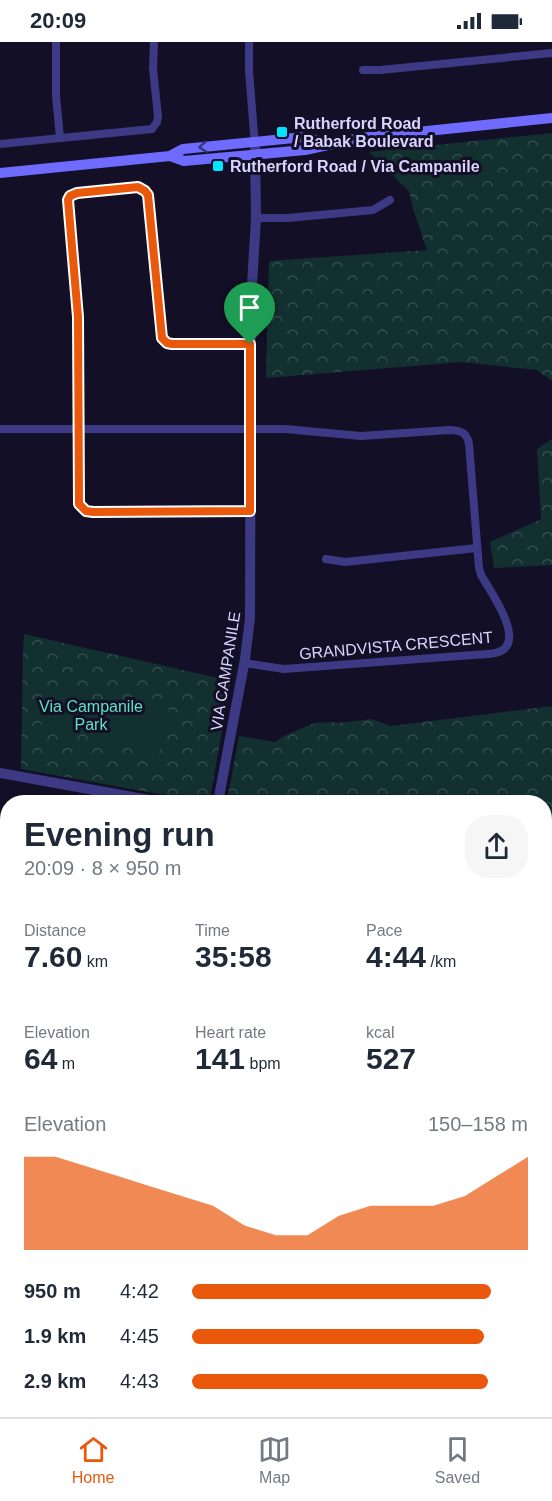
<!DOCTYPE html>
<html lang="en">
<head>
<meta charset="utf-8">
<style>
	body { margin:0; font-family:Helvetica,sans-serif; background:#f6f6f7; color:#1f2937; height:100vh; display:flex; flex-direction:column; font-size:22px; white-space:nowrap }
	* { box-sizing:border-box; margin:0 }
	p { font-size:20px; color:#747a83 }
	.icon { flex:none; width:33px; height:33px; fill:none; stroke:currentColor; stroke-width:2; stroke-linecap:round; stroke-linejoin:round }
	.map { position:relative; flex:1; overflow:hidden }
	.drawer { position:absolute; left:0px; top:753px; width:552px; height:622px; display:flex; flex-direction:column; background:#fff; border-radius:24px 24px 0 0; box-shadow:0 3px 9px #0003 }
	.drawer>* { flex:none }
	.pin { position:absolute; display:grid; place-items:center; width:51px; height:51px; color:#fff; margin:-62px -26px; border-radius:50% 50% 50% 0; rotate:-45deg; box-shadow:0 0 6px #0007 }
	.pin .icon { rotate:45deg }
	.round { display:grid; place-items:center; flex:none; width:63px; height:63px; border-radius:24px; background:#f6f6f7 }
	.summary { display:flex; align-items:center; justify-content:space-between; height:102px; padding:0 24px }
	h1 { font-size:33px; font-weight:700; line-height:45px }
	.stats { display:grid; grid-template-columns:repeat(3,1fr); gap:9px; height:102px; padding:6px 24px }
	.stats div { display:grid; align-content:center }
	.stats b { font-size:30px; font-weight:700 }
	.stats small { font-size:16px; font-weight:400 }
	.stats p { font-size:16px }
	.chart { height:168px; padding:12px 24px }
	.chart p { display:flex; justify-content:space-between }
	.chart svg { width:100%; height:108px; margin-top:6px; fill:#ea580c; opacity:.7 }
	ul { padding:0 24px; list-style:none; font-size:20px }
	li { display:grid; grid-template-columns:96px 72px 1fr; align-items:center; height:45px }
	li i { height:15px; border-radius:8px; background:#ea580c }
	.status { display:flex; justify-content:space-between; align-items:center; height:42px; padding:0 30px; background:#fff; direction:ltr }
	.status svg { height:16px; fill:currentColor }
	.tabs { display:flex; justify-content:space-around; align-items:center; height:84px; border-top:2px solid #e0e1e3; background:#fff; font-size:16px; color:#747a83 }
	.tabs a { display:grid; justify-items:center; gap:3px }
	.tabs .selected { color:#ea580c }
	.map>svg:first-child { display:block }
</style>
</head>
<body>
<div class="status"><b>20:09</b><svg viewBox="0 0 49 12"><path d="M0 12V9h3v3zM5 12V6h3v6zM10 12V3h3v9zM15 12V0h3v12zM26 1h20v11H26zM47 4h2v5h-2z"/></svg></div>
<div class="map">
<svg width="552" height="1375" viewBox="0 0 552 1375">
	<defs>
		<pattern id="forest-crowns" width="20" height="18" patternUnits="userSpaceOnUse" patternTransform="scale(1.5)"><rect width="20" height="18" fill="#12302f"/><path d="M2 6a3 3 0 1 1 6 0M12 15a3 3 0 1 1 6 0" fill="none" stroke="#344d4e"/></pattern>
	</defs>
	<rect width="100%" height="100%" fill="#130f26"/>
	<path fill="url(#forest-crowns)" d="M552,91v248l-15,-11 -75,-8 -196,16 3,-117 158,-11 -14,-41 -4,-18 -40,-39z
		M552,397v126l-58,3 -4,-26 51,-23 -4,-70z
		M24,592l207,47 -21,117 -7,4 -182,-33 2,-116z
		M552,664v261h-8v-165h-316l-1,-1 12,-65 36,6 9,-6 30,-13 17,-1 7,1 33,-4 20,7z
		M545,1127h7v216l-7,1z
		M157,1368h162l-21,3h-31l-47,4h-64z"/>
	<path fill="#12302f" d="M47,648l33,6 -6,37 -33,-6z
		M110,654l59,13 -10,45 -59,-14z"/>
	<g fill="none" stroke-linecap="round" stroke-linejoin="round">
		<path stroke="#0c2248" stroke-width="2" d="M544,1270h8"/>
		<path stroke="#3d3a85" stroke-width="8" d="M56,0v54l4,42
			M249,0v29l6,75
			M363,28h17l172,-17
			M0,102l152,-15 5,-7 1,-6 -5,-47 1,-27
			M256,176h32l85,-8 17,-10
			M0,387h285l76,7 88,-6c12,0 18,3 20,14l10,124 2,7c8,14 44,64 20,76 -7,4 -19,3 -28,4l-189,14 -40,-6
			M250,469l-157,1 -7,-1 -7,-7 -1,-187 -10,-111 2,-10 7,-3 61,-6 7,4 3,4 14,143 5,5 5,1h78
			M326,517l19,3 132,-14
			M0,802l8,1
			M0,868l8,1
			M0,936l8,2
			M544,975l8,-1
			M0,1006l8,1
			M0,1072l8,2
			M544,1073l8,-1
			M0,1143l5,4v5l-5,31"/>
		<path stroke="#3d3a85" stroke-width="10" d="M0,731l160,29
			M218,760l27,-143 5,-41 1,-316 5,-84 -1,-71
			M0,1365l8,1
			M16,1368l39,7
			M104,1375l1,-7"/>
		<path stroke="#6f6bff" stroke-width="10" d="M170,114l14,5 121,-11 55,-12 192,-20
			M0,131l170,-17 13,-7 121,-12 25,6"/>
	</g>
	<defs><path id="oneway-chevron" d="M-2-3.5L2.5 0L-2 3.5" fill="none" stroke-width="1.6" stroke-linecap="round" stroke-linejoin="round" transform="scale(1.5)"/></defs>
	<use stroke="#38347d" href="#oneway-chevron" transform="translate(203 105) rotate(175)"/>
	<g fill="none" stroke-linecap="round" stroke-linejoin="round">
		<defs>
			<path id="route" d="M138,145l7,4 3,4 14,143 5,5 5,1h78v167l-157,1 -7,-1 -7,-7 -1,-187 -10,-117 2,-4 7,-3z"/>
		</defs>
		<use href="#route" stroke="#fff" stroke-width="12"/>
		<use href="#route" stroke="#ea580c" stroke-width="8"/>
	</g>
	<g fill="#00e5ff" stroke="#130f26" stroke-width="2">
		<rect x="276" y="84" width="12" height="12" rx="3"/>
		<rect x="212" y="118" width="12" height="12" rx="3"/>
	</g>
	<g text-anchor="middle" stroke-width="6" stroke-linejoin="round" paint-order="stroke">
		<g font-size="16" font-weight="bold" fill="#d9d4ff" stroke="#130f26" text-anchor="start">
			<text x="294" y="87">Rutherford Road<tspan x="294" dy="18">/ Babak Boulevard</tspan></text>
			<text x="230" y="130">Rutherford Road / Via Campanile</text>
		</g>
		<g font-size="16" fill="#d9d4ff" stroke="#130f26">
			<text transform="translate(396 603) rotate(-5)" y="6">GRANDVISTA CRESCENT</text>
			<text transform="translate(225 629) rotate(-81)" y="6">VIA CAMPANILE</text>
		</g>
		<g font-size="16" fill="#5fe0c0" stroke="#130f26">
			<text x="91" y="670">Via Campanile<tspan x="91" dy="18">Park</tspan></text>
		</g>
	</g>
</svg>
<div class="pin" style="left:250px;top:302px;background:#1e9e55"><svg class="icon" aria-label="arrive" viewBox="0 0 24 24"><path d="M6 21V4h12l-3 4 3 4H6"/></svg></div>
<section class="drawer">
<div class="summary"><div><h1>Evening run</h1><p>20:09 · 8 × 950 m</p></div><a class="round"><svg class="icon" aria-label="share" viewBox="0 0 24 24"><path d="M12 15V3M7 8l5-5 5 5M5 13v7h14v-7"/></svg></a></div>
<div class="stats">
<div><p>Distance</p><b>7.60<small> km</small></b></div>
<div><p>Time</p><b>35:58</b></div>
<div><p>Pace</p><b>4:44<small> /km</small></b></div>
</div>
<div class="stats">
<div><p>Elevation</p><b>64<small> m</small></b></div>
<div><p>Heart rate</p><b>141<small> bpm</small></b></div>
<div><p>kcal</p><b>527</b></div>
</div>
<div class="chart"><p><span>Elevation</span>150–158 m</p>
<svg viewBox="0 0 160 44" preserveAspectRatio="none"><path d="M0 44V6L10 6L20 10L30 14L40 18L50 22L60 26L70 34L80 38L90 38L100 30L110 26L120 26L130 26L140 22L150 14L160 6V44z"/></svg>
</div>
<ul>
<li><b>950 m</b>4:42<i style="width:89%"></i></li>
<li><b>1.9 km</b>4:45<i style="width:87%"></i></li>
<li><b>2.9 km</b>4:43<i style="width:88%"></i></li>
</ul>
</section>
</div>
<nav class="tabs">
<a class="selected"><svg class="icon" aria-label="home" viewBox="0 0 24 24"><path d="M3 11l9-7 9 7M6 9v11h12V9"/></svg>Home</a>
<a><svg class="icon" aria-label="map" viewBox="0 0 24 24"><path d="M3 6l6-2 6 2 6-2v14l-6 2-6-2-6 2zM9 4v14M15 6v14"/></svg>Map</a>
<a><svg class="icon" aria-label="saved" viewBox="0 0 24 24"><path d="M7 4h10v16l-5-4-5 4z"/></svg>Saved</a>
</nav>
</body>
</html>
